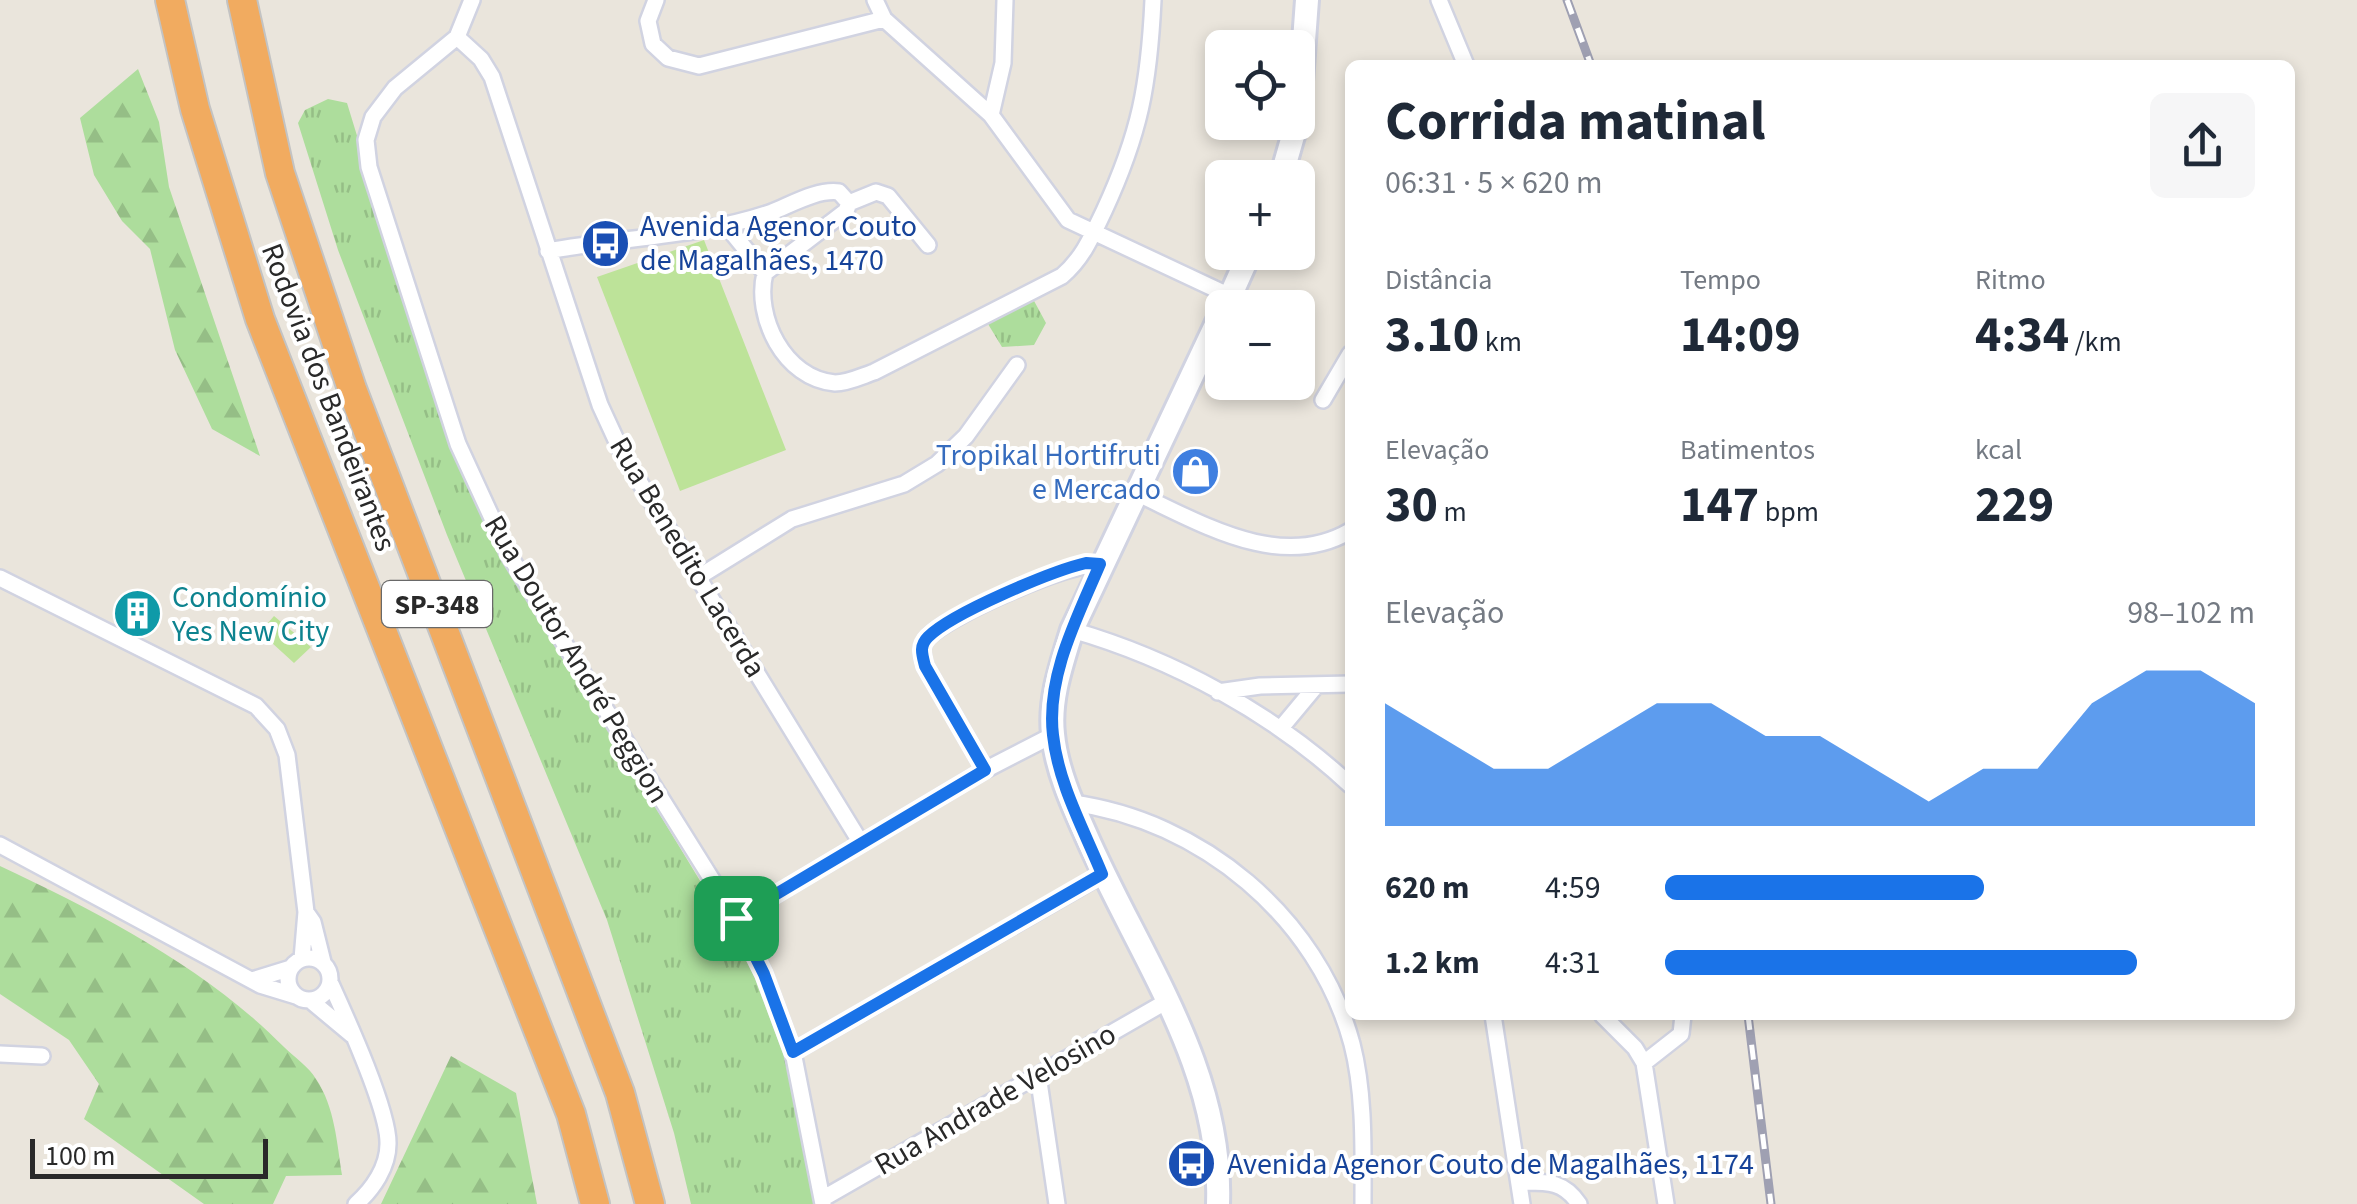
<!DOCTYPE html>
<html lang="pt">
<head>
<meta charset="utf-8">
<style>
	body { margin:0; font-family:"Source Sans 3",sans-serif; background:#f6f6f7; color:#1f2937; height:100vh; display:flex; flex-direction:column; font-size:38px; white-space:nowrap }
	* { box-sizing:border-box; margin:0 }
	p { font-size:32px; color:#747a83 }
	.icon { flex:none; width:55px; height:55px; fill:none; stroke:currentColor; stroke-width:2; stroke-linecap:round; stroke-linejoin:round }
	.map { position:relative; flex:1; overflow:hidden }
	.sheet { position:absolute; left:1345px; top:60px; width:950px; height:960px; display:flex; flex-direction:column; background:#fff; border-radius:15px; box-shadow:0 5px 15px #0003 }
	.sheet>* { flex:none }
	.tools { position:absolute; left:1205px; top:30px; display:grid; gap:20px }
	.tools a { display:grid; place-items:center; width:110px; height:110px; border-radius:15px; background:#fff; box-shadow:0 5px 15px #0003; font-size:50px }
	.scale { position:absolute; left:30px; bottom:25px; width:238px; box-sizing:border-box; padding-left:10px; border:5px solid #292929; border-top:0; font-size:28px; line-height:35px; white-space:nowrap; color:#292929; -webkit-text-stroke:8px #fff; paint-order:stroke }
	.pin { position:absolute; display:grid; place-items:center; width:85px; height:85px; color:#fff; margin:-42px; border-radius:20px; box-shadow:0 5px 15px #0006 }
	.round { display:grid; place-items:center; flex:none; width:105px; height:105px; border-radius:15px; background:#f6f6f7 }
	.summary { display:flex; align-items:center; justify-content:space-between; height:170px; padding:0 40px }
	h1 { font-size:55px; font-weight:700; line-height:75px }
	.stats { display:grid; grid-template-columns:repeat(3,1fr); gap:15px; height:170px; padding:10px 40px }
	.stats div { display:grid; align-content:center }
	.stats b { font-size:50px; font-weight:700 }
	.stats small { font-size:28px; font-weight:400 }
	.stats p { font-size:28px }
	.chart { height:280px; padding:20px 40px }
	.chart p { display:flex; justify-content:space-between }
	.chart svg { width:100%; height:180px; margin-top:10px; fill:#1a73e8; opacity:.7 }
	ul { padding:0 40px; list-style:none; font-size:32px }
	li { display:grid; grid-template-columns:160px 120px 1fr; align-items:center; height:75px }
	li i { height:25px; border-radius:12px; background:#1a73e8 }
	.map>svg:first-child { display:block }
</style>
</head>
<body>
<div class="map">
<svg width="2357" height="1204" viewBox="0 0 2357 1204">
	<defs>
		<pattern id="grass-tufts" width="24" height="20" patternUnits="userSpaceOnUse" patternTransform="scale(2.5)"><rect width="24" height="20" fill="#addd9c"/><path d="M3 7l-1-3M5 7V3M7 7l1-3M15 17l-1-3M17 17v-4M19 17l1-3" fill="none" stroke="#95be86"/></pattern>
		<pattern id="forest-firs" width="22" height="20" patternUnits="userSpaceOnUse" patternTransform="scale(2.5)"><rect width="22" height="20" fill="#addd9c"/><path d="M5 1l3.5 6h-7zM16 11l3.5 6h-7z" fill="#95be86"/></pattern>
	</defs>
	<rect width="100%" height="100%" fill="#eae5dc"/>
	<path fill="url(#grass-tufts)" d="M328,99l19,4 105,343 53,114 253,416 28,78 30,150h-125l-17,-71 -67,-213 -160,-385 -109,-285 -40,-127 7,-13z
		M1033,299l13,24 -12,22 -32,2 -14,-23z"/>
	<path fill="url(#forest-firs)" d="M138,69l21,53 10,65 91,269 -48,-27 -37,-79 -25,-101 -28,-28 -28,-46 -14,-57z
		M0,866c100,47 206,102 284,181 10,10 25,20 32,32 19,28 21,65 26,96l-56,1 -13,28h-69l-120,-85 15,-35 -30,-44 -69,-46z
		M451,1056l65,37 21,111h-156z"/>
	<path fill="#bde399" d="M704,240l82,210 -106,41 -83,-214z
		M274,616l37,31 -17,16 -34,-31z"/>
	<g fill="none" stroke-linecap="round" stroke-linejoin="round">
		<defs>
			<path id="street" d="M472,0l-15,37 -62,51 -22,29 -7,23 3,27 89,277 51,111 227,363 28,56 29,78 30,152
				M656,0l-8,21 5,23 15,14 31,8 185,-47
				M875,0l9,19 107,96 77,105 162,76
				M1439,0l27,65
				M457,37l24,22 11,18 108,328 23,50 238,388
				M991,115l12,-52 2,-63
				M849,203l27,-11 12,4 40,49
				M725,224l40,49
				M548,251c74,-14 152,-14 224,-39 20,-8 46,-23 67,-20l10,11 -3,8 -81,62c-11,43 19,106 70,110 13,0 27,-7 39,-11l188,-96c21,-18 30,-40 42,-65 36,-78 45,-126 49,-211
				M1323,400l27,-46
				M1136,493c65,30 144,79 214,38
				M0,578l256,128 21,23 10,26 19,157 -4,47
				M697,578l95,-59 112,-35 33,-20 29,-28 51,-71
				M1072,630c101,29 202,84 278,155
				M1218,692l42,-6 90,-2
				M1281,728l35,-42
				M985,770l-60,-104c-3,-11 -6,-20 3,-29 23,-23 142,-75 172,-73
				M1072,803c129,17 246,114 280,241 13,50 11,108 11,160
				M0,845l260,140 36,11
				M306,912l7,10 10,40
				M736,918l249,-148 68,-35
				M288 979a21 21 0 1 1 42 0a21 21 0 1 1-42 0Z
				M252,980l39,-12
				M331,984c15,33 58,127 57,160 0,23 -15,45 -32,60
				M310,1000l42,35
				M1493,1015l29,189
				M1602,1015l33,33 9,15 22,141
				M793,1052l310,-178
				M0,1054l42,2
				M1644,1063l37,-29 2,-19
				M1038,1075l19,129
				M1519,1182c27,0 44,-2 60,22
				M822,1199l347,-199"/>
			<path id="secondary" d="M1298,122l9,-122
				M1281,178l16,-56
				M1225,308l25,-56
				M1218,1204c5,-137 -80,-249 -132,-369 -14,-31 -30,-67 -33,-101 -4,-35 9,-71 19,-104l150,-318"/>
			<path id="highway" d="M170,0l25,109 65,210 311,795 24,90
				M242,0l38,173 72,216 268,704 30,111"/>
		</defs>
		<use href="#street" stroke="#d1d3e1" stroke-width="20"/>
		<use href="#secondary" stroke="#d1d3e1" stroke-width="28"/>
		<use href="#highway" stroke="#c3c3c3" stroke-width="32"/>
		<use href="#street" stroke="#fff" stroke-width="15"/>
		<use href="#secondary" stroke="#fff" stroke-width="22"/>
		<use href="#highway" stroke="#f1ab60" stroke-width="28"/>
		<defs>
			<path id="rail" d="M1567,0l24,65
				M1748,1015l23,189"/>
		</defs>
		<use href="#rail" stroke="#9fa0b2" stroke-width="9"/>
		<use href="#rail" stroke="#fff" stroke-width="5" stroke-dasharray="15" stroke-linecap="butt"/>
	</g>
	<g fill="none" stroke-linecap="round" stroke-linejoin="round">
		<defs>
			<path id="route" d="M1086,563l14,1c-22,52 -54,112 -47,171 5,48 31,95 49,139l-309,178 -29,-78 -28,-56 249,-148 -60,-104c-3,-12 -6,-20 3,-29 24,-24 124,-66 158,-74z"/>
		</defs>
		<use href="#route" stroke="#fff" stroke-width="20"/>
		<use href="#route" stroke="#1a73e8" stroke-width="12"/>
	</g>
	<defs>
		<symbol id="bus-disc" viewBox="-11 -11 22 22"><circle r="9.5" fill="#1a4fb4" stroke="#fff"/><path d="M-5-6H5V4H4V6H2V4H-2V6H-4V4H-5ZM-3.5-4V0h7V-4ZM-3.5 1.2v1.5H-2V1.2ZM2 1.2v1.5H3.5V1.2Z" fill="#fff"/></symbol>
		<symbol id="shop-disc" viewBox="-11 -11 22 22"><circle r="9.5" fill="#3f7fe0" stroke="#fff"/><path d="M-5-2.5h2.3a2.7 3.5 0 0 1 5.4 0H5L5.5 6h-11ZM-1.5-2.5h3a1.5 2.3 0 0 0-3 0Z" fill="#fff"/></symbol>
		<symbol id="building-disc" viewBox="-11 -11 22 22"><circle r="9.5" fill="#0f9aa8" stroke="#fff"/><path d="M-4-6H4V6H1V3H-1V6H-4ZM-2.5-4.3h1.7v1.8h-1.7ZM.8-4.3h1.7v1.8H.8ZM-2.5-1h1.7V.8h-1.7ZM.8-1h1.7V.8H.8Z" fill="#fff"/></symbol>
	</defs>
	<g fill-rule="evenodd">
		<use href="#bus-disc" x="578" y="216" width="55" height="55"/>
		<use href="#shop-disc" x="1168" y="444" width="55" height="55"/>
		<use href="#building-disc" x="110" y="586" width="55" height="55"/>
		<use href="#bus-disc" x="1164" y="1136" width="55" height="55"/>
	</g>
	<g text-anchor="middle" stroke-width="8" stroke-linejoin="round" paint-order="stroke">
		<rect fill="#fff" stroke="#696969" stroke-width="2.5" x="382" y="581" width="110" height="46" rx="8"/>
		<g font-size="28" font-weight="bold" fill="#292929">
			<text x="437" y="614">SP-348</text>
		</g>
		<g font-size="30" fill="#164399" stroke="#fff" text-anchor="start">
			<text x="640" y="236">Avenida Agenor Couto<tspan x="640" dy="34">de Magalhães, 1470</tspan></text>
			<text x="1227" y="1174">Avenida Agenor Couto de Magalhães, 1174</text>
		</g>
		<g font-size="30" fill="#292929" stroke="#fff">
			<text transform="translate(329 397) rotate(69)" y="10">Rodovia dos Bandeirantes</text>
			<text transform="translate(688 557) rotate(59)" y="10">Rua Benedito Lacerda</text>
			<text transform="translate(577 659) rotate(59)" y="10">Rua Doutor André Peggion</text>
			<text transform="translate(995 1099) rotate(-30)" y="10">Rua Andrade Velosino</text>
		</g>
		<g font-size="30" fill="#366cbe" stroke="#fff" text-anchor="end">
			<text x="1161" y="465">Tropikal Hortifruti<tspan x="1161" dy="34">e Mercado</tspan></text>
		</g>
		<g font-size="30" fill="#0d838f" stroke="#fff" text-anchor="start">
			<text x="172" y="607">Condomínio<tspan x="172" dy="34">Yes New City</tspan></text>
		</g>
	</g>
</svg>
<div class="tools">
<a><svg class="icon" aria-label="locate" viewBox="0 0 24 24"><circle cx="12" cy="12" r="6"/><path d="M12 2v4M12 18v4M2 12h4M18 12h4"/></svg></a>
<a>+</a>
<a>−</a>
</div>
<div class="scale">100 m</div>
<div class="pin" style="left:736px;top:918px;background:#1e9e55"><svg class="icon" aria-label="arrive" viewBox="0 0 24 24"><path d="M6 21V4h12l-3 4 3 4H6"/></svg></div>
<section class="sheet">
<div class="summary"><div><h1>Corrida matinal</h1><p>06:31 · 5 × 620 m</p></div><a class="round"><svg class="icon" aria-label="share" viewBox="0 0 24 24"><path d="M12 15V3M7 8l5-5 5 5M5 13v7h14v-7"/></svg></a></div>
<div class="stats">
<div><p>Distância</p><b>3.10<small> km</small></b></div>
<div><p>Tempo</p><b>14:09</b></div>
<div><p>Ritmo</p><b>4:34<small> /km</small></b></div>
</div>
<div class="stats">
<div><p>Elevação</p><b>30<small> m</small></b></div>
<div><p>Batimentos</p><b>147<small> bpm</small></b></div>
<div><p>kcal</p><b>229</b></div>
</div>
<div class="chart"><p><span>Elevação</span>98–102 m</p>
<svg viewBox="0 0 160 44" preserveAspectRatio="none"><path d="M0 44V14L10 22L20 30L30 30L40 22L50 14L60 14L70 22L80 22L90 30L100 38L110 30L120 30L130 14L140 6L150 6L160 14V44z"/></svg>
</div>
<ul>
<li><b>620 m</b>4:59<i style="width:54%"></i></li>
<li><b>1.2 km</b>4:31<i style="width:80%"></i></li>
</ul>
</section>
</div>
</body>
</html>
